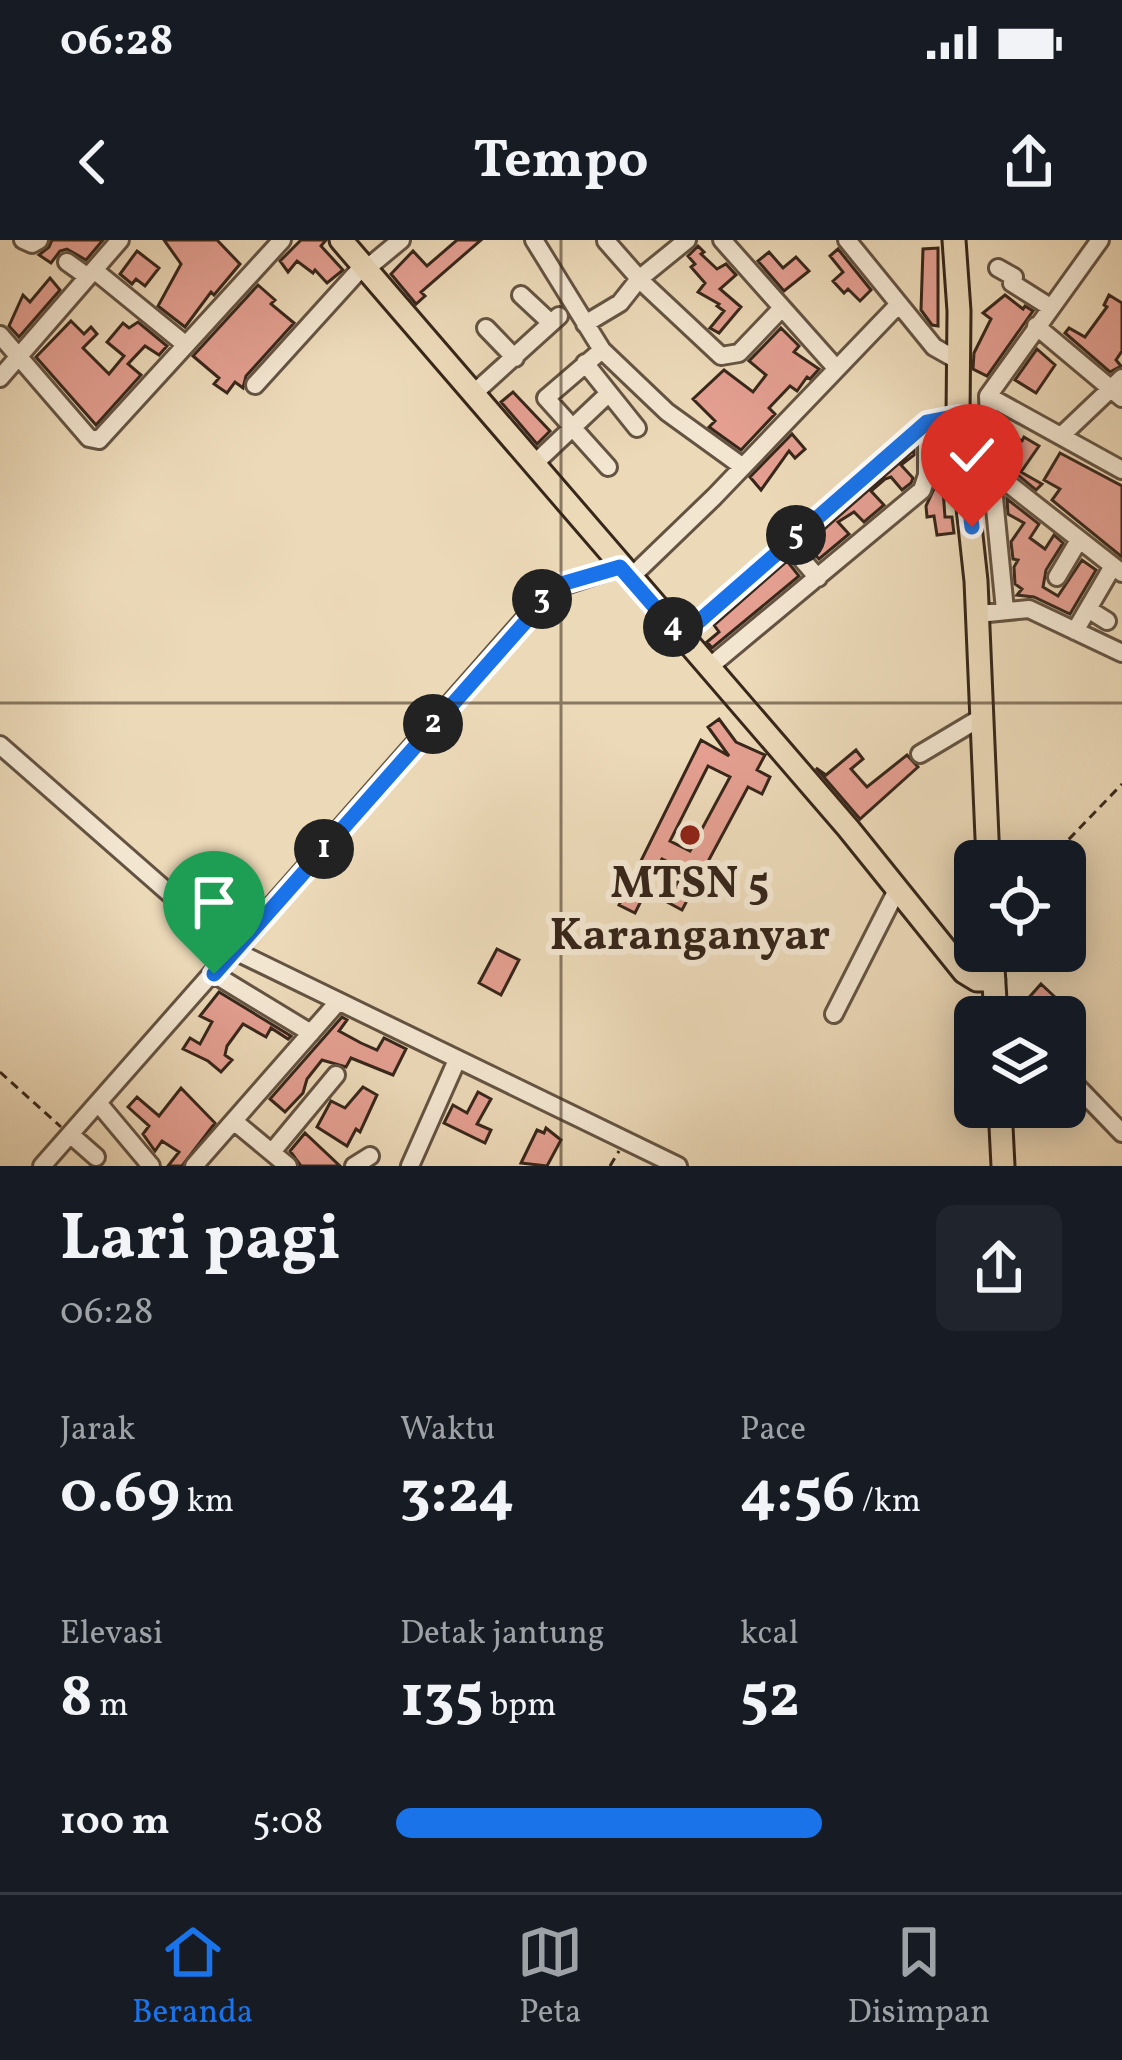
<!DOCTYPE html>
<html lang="id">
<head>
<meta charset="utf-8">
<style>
	body { margin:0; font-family:Vollkorn,serif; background:#20242c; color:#f1f3f6; height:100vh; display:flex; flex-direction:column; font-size:45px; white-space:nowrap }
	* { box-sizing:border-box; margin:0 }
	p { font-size:39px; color:#9ea1a6 }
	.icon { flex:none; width:66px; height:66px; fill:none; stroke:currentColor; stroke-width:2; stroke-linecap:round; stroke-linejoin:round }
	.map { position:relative; height:926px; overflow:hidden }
	.sheet { display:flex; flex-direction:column; background:#171b24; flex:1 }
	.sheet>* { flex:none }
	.tools { position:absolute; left:954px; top:600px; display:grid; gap:24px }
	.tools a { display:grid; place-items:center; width:132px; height:132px; border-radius:18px; background:#171b24; box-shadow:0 6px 30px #0003; font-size:60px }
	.pin { position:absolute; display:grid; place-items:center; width:102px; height:102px; color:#fff; margin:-123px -51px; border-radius:50% 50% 50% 0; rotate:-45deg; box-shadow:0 0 12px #0007 }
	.pin .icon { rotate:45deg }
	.km { position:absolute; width:60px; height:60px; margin:-30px; border-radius:50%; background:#222; color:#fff; font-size:33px; line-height:60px; text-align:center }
	.round { display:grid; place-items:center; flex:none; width:126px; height:126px; border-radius:18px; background:#20242c }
	.overview { display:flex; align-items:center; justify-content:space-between; height:204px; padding:0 60px }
	h1 { font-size:66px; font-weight:700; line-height:90px }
	.figures { display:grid; grid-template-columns:repeat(3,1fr); gap:18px; height:204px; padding:12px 60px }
	.figures div { display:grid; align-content:center }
	.figures b { font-size:60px; font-weight:700 }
	.figures small { font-size:33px; font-weight:400 }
	.figures p { font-size:33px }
	ul { padding:0 60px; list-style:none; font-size:39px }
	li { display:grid; grid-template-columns:192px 144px 1fr; align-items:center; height:90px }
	li i { height:30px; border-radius:15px; background:#1a73e8 }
	.status { display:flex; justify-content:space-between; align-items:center; height:84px; padding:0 60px; background:#171b24; direction:ltr }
	.status svg { height:33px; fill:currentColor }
	header { display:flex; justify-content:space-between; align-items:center; height:156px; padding:0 60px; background:#171b24; font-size:54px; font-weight:700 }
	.dock { display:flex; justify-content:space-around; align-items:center; height:168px; border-top:3px solid #363941; background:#171b24; font-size:33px; color:#9ea1a6 }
	.dock a { display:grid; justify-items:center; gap:6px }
	.dock .active { color:#1a73e8 }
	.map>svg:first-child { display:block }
</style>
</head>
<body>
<div class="status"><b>06:28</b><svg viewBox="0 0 49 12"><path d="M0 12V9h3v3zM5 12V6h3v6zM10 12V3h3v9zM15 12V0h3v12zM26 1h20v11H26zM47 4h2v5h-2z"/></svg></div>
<header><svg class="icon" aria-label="back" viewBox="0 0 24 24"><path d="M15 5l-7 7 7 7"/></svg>Tempo<svg class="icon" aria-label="share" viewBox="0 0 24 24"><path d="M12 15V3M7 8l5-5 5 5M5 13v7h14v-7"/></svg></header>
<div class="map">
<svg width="1122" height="926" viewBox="0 0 1122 926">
	<rect width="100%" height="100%" fill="#ecd9b8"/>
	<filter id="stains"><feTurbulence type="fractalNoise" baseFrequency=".00167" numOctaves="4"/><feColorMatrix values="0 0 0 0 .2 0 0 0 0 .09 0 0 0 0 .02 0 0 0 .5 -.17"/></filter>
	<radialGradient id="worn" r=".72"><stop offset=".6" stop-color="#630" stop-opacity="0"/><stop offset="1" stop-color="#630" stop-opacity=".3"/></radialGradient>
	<path fill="#e49f91" stroke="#37261a" stroke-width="3" fill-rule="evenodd" d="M52,0h51l-17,20 -19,-11 -7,2 -9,12 -12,-8 10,-8z
		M164,0h53l23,24 -26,31 -3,-3 -26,35 -27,-21 23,-42z
		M301,0h25l-5,6 22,24 -16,13 -12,-13 -2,3 -16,-12 -9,11 -8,-11z
		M457,0h24l-60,52 4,4 -9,8 -25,-30 22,-23 14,15z
		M698,6l6,6 -3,2 16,15 9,-5 10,11 -16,14 21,18 -22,26 -9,-5 14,-17 -7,-5 2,-2 -21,-12 7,-9 -14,-16 4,-3 -7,-8z
		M938,8v78l-6,-1 -11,-15 2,-61z
		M838,9l33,41 -11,11 -12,-12 -4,4 -11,-12 10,-9 -13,-16z
		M137,11l22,17 -14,18 -9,-7 -4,5 -12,-10z
		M769,12l14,16 13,-11 13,14 -25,20 -26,-30z
		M50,38l10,12 -41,47 -10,-11 14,-31 7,7z
		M258,45l17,15 -4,4 23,19 -48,53 -3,12 -8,-6 -8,11 -13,-9 5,-6 -26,-22z
		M1005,55l18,14 2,-3 8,5 -46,65 -14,-7 1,-16 17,-34 -8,-6z
		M1109,55l13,8v48l-6,9 5,6 -11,6 -45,-39 4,-5 16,9 22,-30 -3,-2z
		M71,81l13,13 7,-7 6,7 -14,14 26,26 15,-18 -17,-14 16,-19 6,5 9,-6 29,24 -8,9 -14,-9 -17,18 13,11 -45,50 -60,-68z
		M781,88l18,18 -5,6 25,17 -9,10 -3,-2 -10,14 -7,-5 -21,22 6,6 -34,36 -32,-23 6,-6 -22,-22 31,-29 29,22 13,-17 -17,-14z
		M1037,109l18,16 -19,28 -21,-13z
		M513,152l37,39 -13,13 -36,-42z
		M1002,189l20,12 2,-4 15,9 -18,26 21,12 -6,6 -30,-25 4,-6 -7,-4z
		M945,192l-4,30 4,55h7l2,16 -17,2 -3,-19 -7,1 -1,-11 13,-28 1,-45z
		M792,194l13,15 -10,9 -6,-7 -28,39 -11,-13z
		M914,210v5l-13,10 12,13 -2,5 -9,7 -11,-13 -6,2 -14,12 13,14 -20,17 -10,-10 -16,10 11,12 -30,25 -13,-14z
		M1060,213l62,33v71l-70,-57 8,-11 -16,-9z
		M1007,259l32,25 -9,14 15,11 9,-14 9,8 -17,27 -3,17 15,9 24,-36 14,10 -26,44 -36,-17 -17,-2 5,-6 -7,-5 -1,-17 4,-7 -5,-1 -2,-17 13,-19 -16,-9z
		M787,321l12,15 -87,72 -5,-6 12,-10 -5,-7z
		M719,479l17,23 29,13 -8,15 13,7 -8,17 -14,-7 -66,123 -15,-8 17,-32 -22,-11 -27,54 -16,-8 82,-165 28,16 -21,-29zM708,526l22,11 -40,74 -20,-10z
		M856,510l7,9 -12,10 16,18 40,-32 11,12 -58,52 -44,-51 10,7z
		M497,709l22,11 -18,35 -22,-12z
		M1041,744l15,14 -3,2 17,17h-29l-16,-15z
		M219,752l72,44 -3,3 -17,-11 -5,9 -23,-13 -16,22 -2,9 7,5 -11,12 -13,-11 -25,-12 7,-11 10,6 12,-22 -12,-6z
		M342,777l5,3 -8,11 22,12 16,7 7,-12 22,11 -13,26 -42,-17 -5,9 -24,-7 -15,19 -4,14 -18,19 -15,-13z
		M363,847l14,8 -17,37 -4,-3 -9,17 -30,-19 14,-26 14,7z
		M181,848l34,35 -33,43h-14l11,-14 -17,-11 -7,10 -12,-17 6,-8 -21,-19 9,-10 22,19z
		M478,852l13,7 -14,25 14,6 -6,13 -41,-20 9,-18 14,8z
		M546,888l15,12 -14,26 -26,-3 16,-33 7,3z
		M305,893l35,33h-39l-11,-15z"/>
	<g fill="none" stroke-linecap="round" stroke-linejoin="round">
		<defs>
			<path id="minor" d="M23,0l9,4 7,-4
				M534,0l68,110 65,62 76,55
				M722,0l114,128
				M847,0l87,107 23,13
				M606,1l37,42 78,73 18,-3 43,-45
				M67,22l21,15
				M998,28l16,9 -2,6 38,24
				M366,29l35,-29
				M94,30l92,75
				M521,55l30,28
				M585,84l35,-21 19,-24 48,-39
				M1036,86l86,72
				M486,88l29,30
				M0,95l89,103 10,2 183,-200
				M602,110l-56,48 62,69
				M585,123l52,65
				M0,138l120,-138
				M255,145l108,-119
				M473,154l86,-78
				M988,156l134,74
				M1061,196l61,-58
				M533,225l75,-71
				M987,227l135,106
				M787,302l31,36
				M1057,337l22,-37
				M630,338l84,-81 185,-193
				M1088,369l19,12
				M1005,370l-14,-143 -3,-71 112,-156
				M978,374l51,-5 93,44
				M1075,391l38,-65
				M681,397l246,-215 31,-6
				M708,428l214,-178 5,-15v-53
				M0,505l235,206 443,215
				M920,514l62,-37
				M214,734l97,59
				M834,774l64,-126
				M1065,834l57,59
				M99,864l52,62
				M235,882l53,44
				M71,895l25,22
				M272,912l64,-77
				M42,926l508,-576 70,-23
				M194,926l144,-164
				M354,926l16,-10
				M410,926l47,-106"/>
			<path id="major" d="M341,0l507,588 116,144 13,8h17
				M954,0l5,71 -1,105 18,165 12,280
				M992,711l4,66
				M1000,867l3,59"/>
		</defs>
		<use href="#minor" stroke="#645342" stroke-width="22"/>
		<use href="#major" stroke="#37261a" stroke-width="27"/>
		<path stroke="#37261a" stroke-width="3" stroke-dasharray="9 6" stroke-linecap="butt" d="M1048,621l74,-77
			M0,832l61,55
			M610,926l9,-15"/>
		<use href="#minor" stroke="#f3e6d1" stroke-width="16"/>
		<use href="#major" stroke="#ecd9b8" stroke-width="21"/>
	</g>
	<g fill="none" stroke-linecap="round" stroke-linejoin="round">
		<defs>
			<path id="route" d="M214,734l344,-389 62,-18 61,70 246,-215 31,-6 14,111"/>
		</defs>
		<use href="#route" stroke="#fff" stroke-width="24"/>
		<use href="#route" stroke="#1a73e8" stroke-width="15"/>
	</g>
	<path fill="none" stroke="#37261a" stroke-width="3" stroke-opacity="0.55" d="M561,0v926M0,463h1122"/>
	<circle fill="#8f2418" stroke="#f3e6d1" stroke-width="4.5" cx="690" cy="595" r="12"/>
	<g text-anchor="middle" stroke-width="12" stroke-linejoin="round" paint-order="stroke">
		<g font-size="45" font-weight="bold" fill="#37261a" stroke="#f3e6d1">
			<text x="690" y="657">MTSN 5<tspan x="690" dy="52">Karanganyar</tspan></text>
		</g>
	</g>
	<rect width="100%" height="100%" filter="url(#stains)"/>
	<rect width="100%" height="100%" fill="url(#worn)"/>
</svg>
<div class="tools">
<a><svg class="icon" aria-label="locate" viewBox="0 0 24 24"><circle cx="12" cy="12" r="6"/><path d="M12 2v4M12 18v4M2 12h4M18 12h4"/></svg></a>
<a><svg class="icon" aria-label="layers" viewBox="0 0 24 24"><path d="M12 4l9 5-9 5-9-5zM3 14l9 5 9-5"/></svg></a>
</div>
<div class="pin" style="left:214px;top:734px;background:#1e9e55"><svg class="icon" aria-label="arrive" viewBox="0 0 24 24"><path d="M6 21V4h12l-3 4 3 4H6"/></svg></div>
<div class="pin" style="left:972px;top:287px;background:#d93025"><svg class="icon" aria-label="check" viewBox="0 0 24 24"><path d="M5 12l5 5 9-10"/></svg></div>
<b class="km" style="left:324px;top:609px">1</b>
<b class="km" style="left:433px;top:484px">2</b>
<b class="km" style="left:542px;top:359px">3</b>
<b class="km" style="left:673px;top:387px">4</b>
<b class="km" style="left:796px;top:295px">5</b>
</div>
<section class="sheet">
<div class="overview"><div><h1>Lari pagi</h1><p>06:28</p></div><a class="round"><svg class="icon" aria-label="share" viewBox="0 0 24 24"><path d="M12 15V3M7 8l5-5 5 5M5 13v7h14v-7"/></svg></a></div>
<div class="figures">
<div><p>Jarak</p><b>0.69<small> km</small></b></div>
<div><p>Waktu</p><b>3:24</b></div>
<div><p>Pace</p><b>4:56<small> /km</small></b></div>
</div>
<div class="figures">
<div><p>Elevasi</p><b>8<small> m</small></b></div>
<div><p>Detak jantung</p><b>135<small> bpm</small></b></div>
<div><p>kcal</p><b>52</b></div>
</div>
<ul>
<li><b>100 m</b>5:08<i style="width:64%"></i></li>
</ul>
</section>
<nav class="dock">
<a class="active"><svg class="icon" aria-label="home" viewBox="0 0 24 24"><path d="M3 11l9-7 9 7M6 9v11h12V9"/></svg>Beranda</a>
<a><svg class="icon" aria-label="map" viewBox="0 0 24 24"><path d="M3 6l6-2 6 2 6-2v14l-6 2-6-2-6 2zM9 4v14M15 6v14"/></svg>Peta</a>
<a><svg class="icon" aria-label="saved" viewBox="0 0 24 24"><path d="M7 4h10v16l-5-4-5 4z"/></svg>Disimpan</a>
</nav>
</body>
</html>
